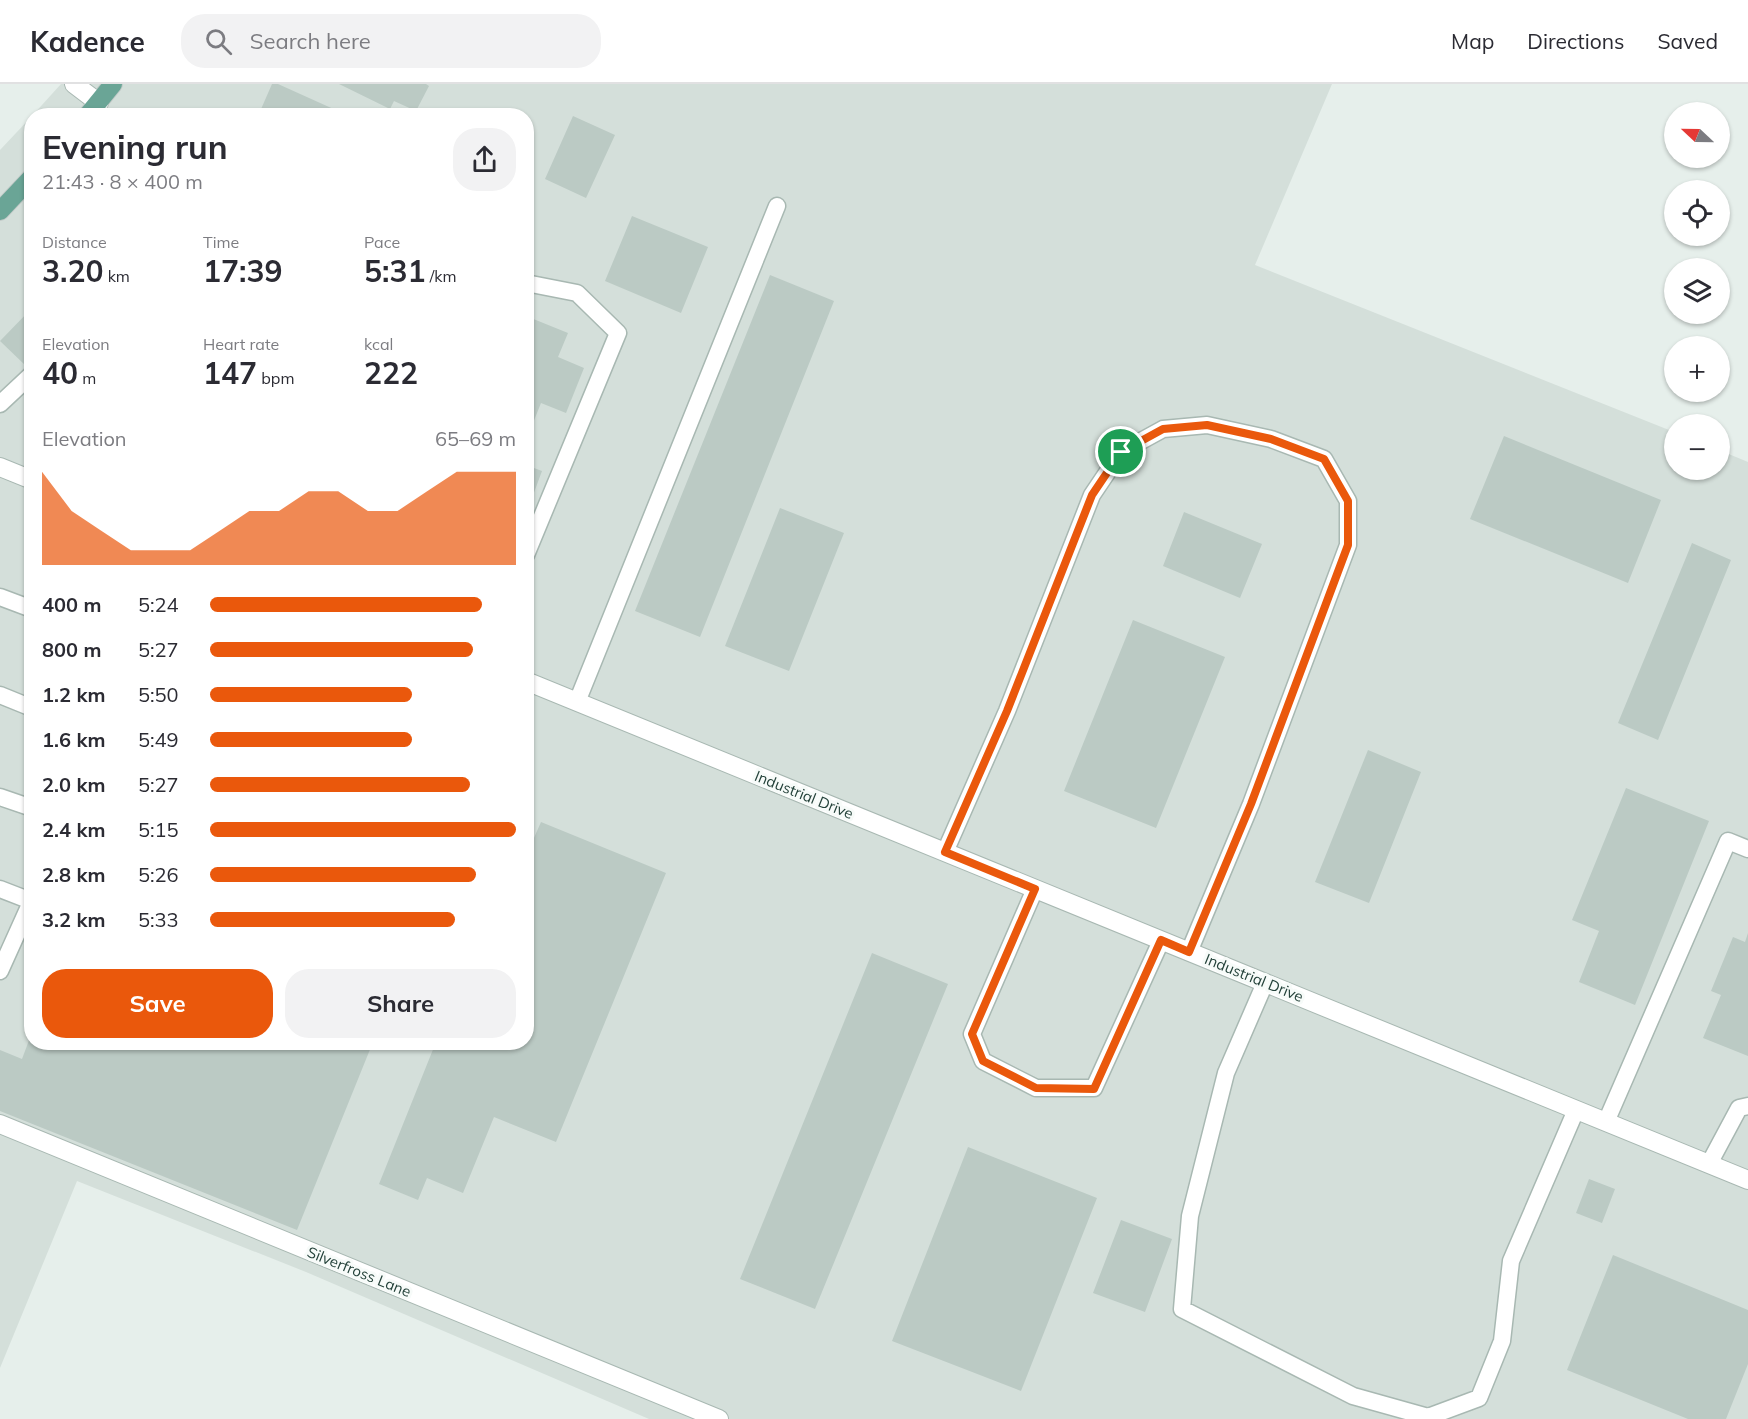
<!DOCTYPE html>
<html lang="en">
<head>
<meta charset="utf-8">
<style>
	body { margin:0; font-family:Mulish,sans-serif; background:#f2f2f3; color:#2b2b33; height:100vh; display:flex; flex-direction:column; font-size:22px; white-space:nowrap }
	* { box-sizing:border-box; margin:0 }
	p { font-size:20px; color:#7c7c81 }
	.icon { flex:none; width:33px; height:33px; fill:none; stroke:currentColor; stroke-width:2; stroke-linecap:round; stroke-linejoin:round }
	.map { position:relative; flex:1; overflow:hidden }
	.side { position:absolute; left:24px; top:24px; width:510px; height:942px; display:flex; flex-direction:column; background:#fff; border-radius:24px; box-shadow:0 2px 4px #0004 }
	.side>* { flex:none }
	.needle { width:39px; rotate:292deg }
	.tools { position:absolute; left:1664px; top:18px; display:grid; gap:12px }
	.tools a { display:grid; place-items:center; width:66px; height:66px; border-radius:50%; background:#fff; box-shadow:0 2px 4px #0004; font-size:30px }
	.pin { position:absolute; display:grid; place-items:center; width:51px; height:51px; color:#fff; margin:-26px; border:3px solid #fff; border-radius:50%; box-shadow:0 2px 6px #0007 }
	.round { display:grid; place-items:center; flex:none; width:63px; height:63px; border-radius:24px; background:#f2f2f3 }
	.headline { display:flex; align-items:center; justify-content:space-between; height:102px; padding:0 18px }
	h1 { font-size:33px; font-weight:700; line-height:45px }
	.metrics { display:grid; grid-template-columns:repeat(3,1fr); gap:9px; height:102px; padding:6px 18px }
	.metrics div { display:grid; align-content:center }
	.metrics b { font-size:30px; font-weight:700 }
	.metrics small { font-size:16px; font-weight:400 }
	.metrics p { font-size:16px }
	.chart { height:168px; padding:12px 18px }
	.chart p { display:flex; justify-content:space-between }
	.chart svg { width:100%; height:108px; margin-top:6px; fill:#ea580c; opacity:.7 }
	.action { display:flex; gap:12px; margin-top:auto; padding:12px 18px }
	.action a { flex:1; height:69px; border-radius:24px; background:#ea580c; color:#fff; font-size:24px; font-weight:700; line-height:69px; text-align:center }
	.action a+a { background:#f2f2f3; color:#2b2b33 }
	ul { padding:0 18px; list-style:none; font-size:20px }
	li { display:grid; grid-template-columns:96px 72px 1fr; align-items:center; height:45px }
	li i { height:15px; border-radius:8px; background:#ea580c }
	header { display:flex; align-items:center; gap:36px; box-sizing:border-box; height:84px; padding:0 30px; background:#fff; border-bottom:2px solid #e1e1e2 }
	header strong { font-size:28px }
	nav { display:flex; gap:33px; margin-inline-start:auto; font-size:21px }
	.search { width:420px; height:54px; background:#f2f2f3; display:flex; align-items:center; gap:15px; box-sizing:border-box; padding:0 21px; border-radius:24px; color:#7c7c81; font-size:22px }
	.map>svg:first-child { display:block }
</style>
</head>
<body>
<header>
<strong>Kadence</strong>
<div class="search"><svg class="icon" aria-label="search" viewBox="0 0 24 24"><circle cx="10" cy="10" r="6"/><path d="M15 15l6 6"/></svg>Search here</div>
<nav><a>Map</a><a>Directions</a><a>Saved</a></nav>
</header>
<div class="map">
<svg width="1748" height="1335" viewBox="0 0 1748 1335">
	<rect width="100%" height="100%" fill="#e6efeb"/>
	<path fill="#d4dfda" d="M61,0h1271l-77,181 419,167v38h45v-20l29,12v957h-1099l-343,-147 -229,-91 -77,187v-1218l32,-34v926h494v-926h-494z"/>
	<path fill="#bbcac4" d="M272,0h6l71,32h-91z
		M339,0h87l3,2 -13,25 -22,-10 -4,8z
		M573,32l42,19 -29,63 -41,-19z
		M632,132l76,31 -27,66 -76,-32z
		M770,191l64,26 -134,336 -65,-26z
		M32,224v53l-6,5 -26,-25z
		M526,232l42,17 -10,24 26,11 -18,45 -25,-10 -14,35z
		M1504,352l157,64 -33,83 -158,-64z
		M526,381l16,6 -13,35 -3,-1z
		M780,424l64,25 -55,138 -64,-25z
		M1184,428l78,32 -22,54 -77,-32z
		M1692,459l39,17 -73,180 -40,-17z
		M1133,536l92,37 -69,171 -92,-37z
		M1368,666l53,22 -52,131 -54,-21z
		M1626,704l83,33 -74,184 -56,-23 20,-51 -27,-11z
		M541,738l125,51 -110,269 -62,-25 -31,76 -36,-15 -9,22 -39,-16 57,-142h90v-186z
		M1748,849v123l-45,-18 18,-43 -10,-4 22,-54 12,5z
		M872,869l76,31 -133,325 -75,-30z
		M31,951l1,7h341l-76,188 -297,-119v-61l22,9z
		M968,1063l129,51 -76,193 -129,-50z
		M1589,1095l26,10 -13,34 -26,-10z
		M1121,1136l51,19 -27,73 -52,-19z
		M1613,1171l135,55v54l-22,55h-38l-121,-49z"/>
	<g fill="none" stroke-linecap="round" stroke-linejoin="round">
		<defs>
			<path id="lane" d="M526,199l51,10 41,40 -92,222
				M0,320l32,-30
				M0,513l32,12
				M0,611l32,13
				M577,618l200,-496
				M0,713l32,11
				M945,768l62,-141 85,-216 29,-43 42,-23 44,-4 64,14 53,20 24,42v44l-97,259 -62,148
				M0,805l31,12
				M1035,805l-63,145 11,27 53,27h58l67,-147
				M0,887l32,-71
				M1265,899l-39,90 -36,143 -8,93 171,87 75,21 51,-19 23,-57 9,-80 65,-151
				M1606,1038l122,-281 20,8
				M1709,1080l30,-56 9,-2"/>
			<path id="street" d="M74,0l25,19
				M0,383l32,13
				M526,597l1222,499
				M0,1040l719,295"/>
			<path id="primary" d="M87,32l26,-32
				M0,127l32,-34"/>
		</defs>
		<use href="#lane" stroke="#a8b8b2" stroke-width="19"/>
		<use href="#street" stroke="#a8b8b2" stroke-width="20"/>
		<use href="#primary" stroke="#c2cac8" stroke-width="20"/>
		<use href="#lane" stroke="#fff" stroke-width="16"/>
		<use href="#street" stroke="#fff" stroke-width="18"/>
		<use href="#primary" stroke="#6aa596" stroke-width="18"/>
	</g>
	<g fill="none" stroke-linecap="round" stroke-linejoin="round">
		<defs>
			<path id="route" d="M1207,341l64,14 53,20 24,42v44l-97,259 -62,148 -28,-12 -67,149 -58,-1 -53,-27 -11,-27 63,-145 -90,-37 62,-141 85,-216 29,-43 42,-23z"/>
		</defs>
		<use href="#route" stroke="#fff" stroke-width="12"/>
		<use href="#route" stroke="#ea580c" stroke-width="8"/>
	</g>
	<g text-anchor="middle" stroke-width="6" stroke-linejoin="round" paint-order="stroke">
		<g font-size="15" fill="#24423a" stroke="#f7fbf9">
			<text transform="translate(804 711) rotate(22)" y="5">Industrial Drive</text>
			<text transform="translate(1254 894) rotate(22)" y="5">Industrial Drive</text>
			<text transform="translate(359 1188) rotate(22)" y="5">Silverfross Lane</text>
		</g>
	</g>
</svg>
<div class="tools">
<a><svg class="needle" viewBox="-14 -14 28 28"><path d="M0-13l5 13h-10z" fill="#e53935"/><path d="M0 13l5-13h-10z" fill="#7c7c81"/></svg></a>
<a><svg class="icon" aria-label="locate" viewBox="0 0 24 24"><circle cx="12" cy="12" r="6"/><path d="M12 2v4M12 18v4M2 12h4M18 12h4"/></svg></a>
<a><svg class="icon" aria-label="layers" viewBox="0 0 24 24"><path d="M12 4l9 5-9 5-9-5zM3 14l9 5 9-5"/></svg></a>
<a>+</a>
<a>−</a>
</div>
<div class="pin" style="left:1121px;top:368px;background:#1e9e55"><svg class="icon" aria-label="arrive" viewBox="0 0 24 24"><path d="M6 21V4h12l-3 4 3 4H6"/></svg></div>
<section class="side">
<div class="headline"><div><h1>Evening run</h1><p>21:43 · 8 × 400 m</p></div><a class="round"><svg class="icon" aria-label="share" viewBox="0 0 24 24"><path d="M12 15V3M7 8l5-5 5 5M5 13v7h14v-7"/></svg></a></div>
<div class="metrics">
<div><p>Distance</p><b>3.20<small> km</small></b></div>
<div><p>Time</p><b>17:39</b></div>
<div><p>Pace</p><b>5:31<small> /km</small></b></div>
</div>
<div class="metrics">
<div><p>Elevation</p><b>40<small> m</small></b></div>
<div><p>Heart rate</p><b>147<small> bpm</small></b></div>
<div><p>kcal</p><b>222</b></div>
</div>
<div class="chart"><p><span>Elevation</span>65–69 m</p>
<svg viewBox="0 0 160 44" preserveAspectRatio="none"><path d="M0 44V6L10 22L20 30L30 38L40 38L50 38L60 30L70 22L80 22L90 14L100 14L110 22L120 22L130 14L140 6L150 6L160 6V44z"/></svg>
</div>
<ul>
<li><b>400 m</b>5:24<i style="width:89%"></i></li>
<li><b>800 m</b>5:27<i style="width:86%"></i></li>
<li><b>1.2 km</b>5:50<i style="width:66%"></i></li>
<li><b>1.6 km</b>5:49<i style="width:66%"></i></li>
<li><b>2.0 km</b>5:27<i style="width:85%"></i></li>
<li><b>2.4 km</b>5:15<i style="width:100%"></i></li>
<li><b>2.8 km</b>5:26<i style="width:87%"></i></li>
<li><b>3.2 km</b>5:33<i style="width:80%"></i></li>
</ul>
<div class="action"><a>Save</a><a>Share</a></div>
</section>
</div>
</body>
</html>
